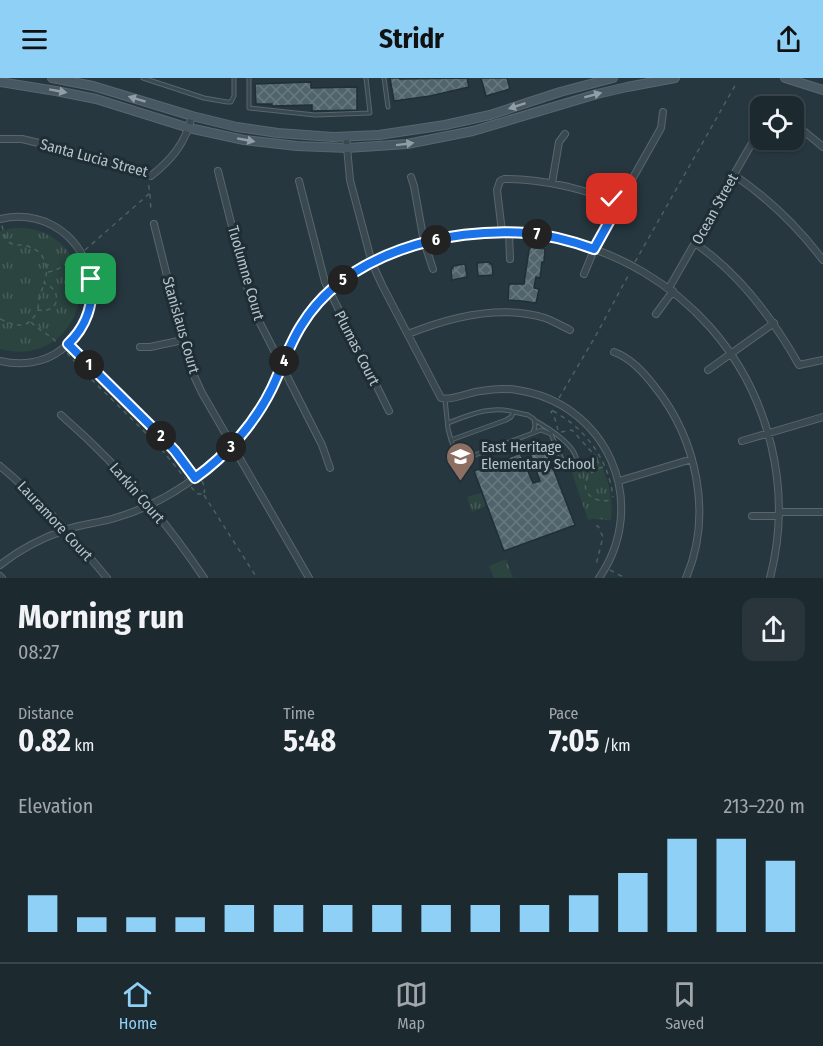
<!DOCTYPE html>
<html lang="en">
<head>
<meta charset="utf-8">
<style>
	body { margin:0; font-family:"Fira Sans Condensed",sans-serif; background:#29353b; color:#f1f3f6; height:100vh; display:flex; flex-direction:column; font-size:22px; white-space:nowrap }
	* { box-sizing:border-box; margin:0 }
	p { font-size:20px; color:#a0a6aa }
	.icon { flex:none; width:33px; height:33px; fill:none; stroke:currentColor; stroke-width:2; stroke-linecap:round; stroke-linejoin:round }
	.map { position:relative; height:500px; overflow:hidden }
	.side { display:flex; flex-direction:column; background:#1c292f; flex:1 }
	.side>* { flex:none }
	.fabs { position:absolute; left:750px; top:18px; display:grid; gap:12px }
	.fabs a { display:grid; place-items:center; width:54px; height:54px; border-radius:12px; background:#1c292f; box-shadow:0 2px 4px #0004,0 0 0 2px #3a454b; font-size:30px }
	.pin { position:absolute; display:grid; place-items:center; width:51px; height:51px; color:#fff; margin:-26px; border-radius:12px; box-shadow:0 3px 9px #0006 }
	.km { position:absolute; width:30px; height:30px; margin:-15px; border-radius:50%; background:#222; color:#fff; font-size:16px; line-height:30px; text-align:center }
	.round { display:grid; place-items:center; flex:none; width:63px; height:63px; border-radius:12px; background:#29353b }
	.overview { display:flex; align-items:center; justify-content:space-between; height:102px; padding:0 18px }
	h1 { font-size:33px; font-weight:700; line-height:45px }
	.metrics { display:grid; grid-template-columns:repeat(3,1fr); gap:9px; height:102px; padding:6px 18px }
	.metrics div { display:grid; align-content:center }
	.metrics b { font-size:30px; font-weight:700 }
	.metrics small { font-size:16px; font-weight:400 }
	.metrics p { font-size:16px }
	.chart { height:168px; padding:12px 18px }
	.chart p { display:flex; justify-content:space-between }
	.chart svg { width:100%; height:108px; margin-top:6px; stroke:#8fd0f6; stroke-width:6 }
	header { display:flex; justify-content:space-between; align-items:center; height:78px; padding:0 18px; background:#8fd0f6; color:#111; font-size:27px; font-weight:700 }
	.dock { display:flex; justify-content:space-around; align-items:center; height:84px; border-top:2px solid #3a454b; background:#1c292f; font-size:16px; color:#a0a6aa }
	.dock a { display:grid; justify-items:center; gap:3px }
	.dock .active { color:#8fd0f6 }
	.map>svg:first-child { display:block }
</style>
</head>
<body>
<header><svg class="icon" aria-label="menu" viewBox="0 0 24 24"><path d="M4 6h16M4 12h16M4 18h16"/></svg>Stridr<svg class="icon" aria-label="share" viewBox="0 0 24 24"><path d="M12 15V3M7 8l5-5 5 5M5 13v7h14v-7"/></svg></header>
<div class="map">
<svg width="823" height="500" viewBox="0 0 823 500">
	<defs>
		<pattern id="grass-tufts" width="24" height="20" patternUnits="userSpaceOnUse" patternTransform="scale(1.5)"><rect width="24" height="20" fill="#2b443f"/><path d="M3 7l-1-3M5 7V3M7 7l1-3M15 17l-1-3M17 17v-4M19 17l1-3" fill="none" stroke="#485d59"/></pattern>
		<pattern id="building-cross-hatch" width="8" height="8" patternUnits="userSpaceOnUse" patternTransform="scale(1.5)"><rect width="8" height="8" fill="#51646c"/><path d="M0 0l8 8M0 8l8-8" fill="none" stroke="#687980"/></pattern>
	</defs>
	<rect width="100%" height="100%" fill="#26373f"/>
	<path fill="url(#grass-tufts)" d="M13,150c8,0 16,0 23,2 76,23 47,141 -36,119v-118z
		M595,375c12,21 19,42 16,67l-18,-1 -5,1 -16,-47z
		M481,415l5,13 -14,6 -5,-15z
		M506,481l7,19h-19l-5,-12z"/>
	<path fill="url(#building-cross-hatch)" stroke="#212f36" stroke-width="1.5" d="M390,0h10v1l67,-1 2,9 -39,9 -36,5z
		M481,0h26l3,11 -24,7z
		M311,4v6l46,-1v23l-45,1v-6l-40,1v-2h-16l-1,-20z
		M531,169l14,2 -1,13h-2l-2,16 -4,-1 -2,11 5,1 -3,14 -14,-2 -14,-1 1,-16h15l5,-34z
		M489,184l1,2h2l1,11 -15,1 -1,-13z
		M465,186l2,13 -15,3 -1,-11 2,-1v-2z
		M544,367l31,80 -71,26 -30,-80 19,-7 -1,-1 10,-4 1,1 17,-7 13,30 7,-2 -11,-31z"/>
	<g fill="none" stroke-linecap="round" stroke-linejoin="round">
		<defs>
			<path id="lane" d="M143,0l61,20 23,4h4l3,-6v-18
				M249,0v30l66,7 55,-2 -4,-35
				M384,0l4,29
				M445,321l3,30 3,11 55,-20 5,-3 3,-5c-23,-7 -45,3 -66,11
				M533,355l8,-3 10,4 13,30c4,3 7,3 12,0 5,-16 -29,-37 -42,-44
				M451,362c3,8 5,17 16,18l66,-25 2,-7 -1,-7 -6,-4 -14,-3"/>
			<path id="street" d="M794,45l29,24
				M346,58l4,44 22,83 10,22 59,113c9,3 29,-6 40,-7 12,-2 24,-3 36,-1 90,13 134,113 82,188
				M0,61h22l21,5 108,32c21,-17 34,-32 41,-60
				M218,93l32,127 6,17 66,130 8,23
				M734,97c34,23 64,52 89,85
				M411,99l3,9 10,56 9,27
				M299,103l26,101 64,129
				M552,105l7,-41 6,-8
				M0,141c79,-18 126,82 61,131 -17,13 -40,16 -61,11
				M154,146l29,116 12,38 7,15 107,185
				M502,154l-5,-42 3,-9 4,-2c39,-1 79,11 116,23
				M509,154l1,27
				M696,166c44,30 77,75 103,121l24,-5
				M584,196l15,-36 62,-110 2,-16
				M669,210l91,-159
				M656,236l17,-23
				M408,256c42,-17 92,-30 137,-16 8,3 17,8 25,12
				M68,266l91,90 16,17 20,27
				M140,269h10l33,-7
				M614,274c17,6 30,21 41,35 42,53 58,128 31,191
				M708,292l66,-47
				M61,337c54,47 103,103 143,163
				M742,363l81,-24
				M0,388c40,33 74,72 107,112
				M619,403l73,-22
				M779,434h44
				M752,438h27
				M0,487c19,-15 42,-27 65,-35 16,-6 34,-7 50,-12 31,-9 61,-25 86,-45 29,-22 53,-50 69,-82 16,-31 26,-64 50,-90 20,-23 48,-38 76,-49 109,-43 236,-13 314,75 60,68 83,163 60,251
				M0,498l2,2"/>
			<path id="secondary" d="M52,0l41,8 99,30 45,11 41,6 55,4 46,-2 66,-10 45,-10 70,-23 53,-14
				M785,0l38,12
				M0,4l56,9 40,8 93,29 55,12 53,6 50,2 60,-4 66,-13 124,-37 30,-7 48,-9"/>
		</defs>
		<use href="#lane" stroke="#58666d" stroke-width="5"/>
		<use href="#street" stroke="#58666d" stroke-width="8"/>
		<use href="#secondary" stroke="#58666d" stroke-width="10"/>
		<path stroke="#4a615d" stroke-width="1.5" stroke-dasharray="4.5 4.5" stroke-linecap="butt" d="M150,116l1,17
			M85,172l65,-57 -2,-11
			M635,184l102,-180
			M48,194c11,-1 19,-10 28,-16
			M38,231l1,-11 5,-14
			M0,241c18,8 28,11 38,-9 21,4 26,-19 6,-27 6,-14 1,-31 -14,-36 -7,-3 -14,-1 -20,-4 -5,-4 -7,-12 -8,-18
			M31,244c8,9 19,12 26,21
			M67,275l16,18 75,74 27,33
			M559,320l36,-61 34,-63
			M553,332l-2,2 4,7 3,11
			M553,333c32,17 56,49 60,86
			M561,354l11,-2 26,29h3
			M603,389c-28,8 -21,39 9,33
			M202,403l3,7 -1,5
			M191,409l7,7h6
			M204,417l53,83
			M596,448h2l5,11 -7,28 1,1
			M610,492l15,8"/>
		<use href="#lane" stroke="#3a484f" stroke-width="3"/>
		<use href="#street" stroke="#3a484f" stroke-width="6"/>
		<use href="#secondary" stroke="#485862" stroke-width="8"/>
	</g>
	<defs><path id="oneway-solid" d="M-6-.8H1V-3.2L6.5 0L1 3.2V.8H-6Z" transform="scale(1.5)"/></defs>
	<g fill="#909ea6">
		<use href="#oneway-solid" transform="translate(58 13) rotate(10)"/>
		<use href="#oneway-solid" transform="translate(593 17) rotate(-15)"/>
		<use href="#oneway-solid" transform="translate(137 21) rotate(-163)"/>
		<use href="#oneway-solid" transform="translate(517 28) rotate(162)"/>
		<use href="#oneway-solid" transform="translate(246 62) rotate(10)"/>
		<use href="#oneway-solid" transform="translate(405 66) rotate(-7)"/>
	</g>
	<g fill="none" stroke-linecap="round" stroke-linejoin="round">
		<defs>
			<path id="route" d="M91,201c3,25 -5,48 -23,65l91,90 16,17 20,27c32,-23 60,-55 77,-90 10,-21 17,-43 29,-62 44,-73 146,-99 226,-93 23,2 45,8 67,16l26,-47 -8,-3"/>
		</defs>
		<use href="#route" stroke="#fff" stroke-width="12"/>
		<use href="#route" stroke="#1a73e8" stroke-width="8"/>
	</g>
	<defs>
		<symbol id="school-pin" viewBox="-11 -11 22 30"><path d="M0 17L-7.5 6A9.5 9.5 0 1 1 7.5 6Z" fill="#8d6e63" stroke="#1f2d34"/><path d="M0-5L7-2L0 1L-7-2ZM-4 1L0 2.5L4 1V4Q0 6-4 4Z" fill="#fff"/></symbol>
	</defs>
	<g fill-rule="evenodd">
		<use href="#school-pin" x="444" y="362" width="33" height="45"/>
	</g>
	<g text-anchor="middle" stroke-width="6" stroke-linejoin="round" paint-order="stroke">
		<g font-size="15" fill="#b6c3ca" stroke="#1f2d34">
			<text transform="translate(94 80) rotate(15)" y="5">Santa Lucia Street</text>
			<text transform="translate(715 131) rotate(-61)" y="5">Ocean Street</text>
			<text transform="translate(246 195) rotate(74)" y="5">Tuolumne Court</text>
			<text transform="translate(181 247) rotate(74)" y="5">Stanislaus Court</text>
			<text transform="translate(357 270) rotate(63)" y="5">Plumas Court</text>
			<text transform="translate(137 415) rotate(49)" y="5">Larkin Court</text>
			<text transform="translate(55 443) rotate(47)" y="5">Lauramore Court</text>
		</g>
		<g font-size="15" fill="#b6c3ca" stroke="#1f2d34" text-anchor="start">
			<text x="481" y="374">East Heritage<tspan x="481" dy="17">Elementary School</tspan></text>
		</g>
	</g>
</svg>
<div class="fabs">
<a><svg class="icon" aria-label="locate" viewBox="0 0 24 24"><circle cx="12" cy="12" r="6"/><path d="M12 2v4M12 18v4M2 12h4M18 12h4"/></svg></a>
</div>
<div class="pin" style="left:91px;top:201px;background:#1e9e55"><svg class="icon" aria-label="arrive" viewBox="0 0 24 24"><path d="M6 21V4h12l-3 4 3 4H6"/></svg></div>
<div class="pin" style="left:612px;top:121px;background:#d93025"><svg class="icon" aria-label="check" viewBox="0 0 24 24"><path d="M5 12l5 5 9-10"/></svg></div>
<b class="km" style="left:89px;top:287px">1</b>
<b class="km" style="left:161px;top:358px">2</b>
<b class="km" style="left:231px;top:369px">3</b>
<b class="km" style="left:284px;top:283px">4</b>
<b class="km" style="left:343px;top:202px">5</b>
<b class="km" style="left:436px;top:162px">6</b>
<b class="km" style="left:537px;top:156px">7</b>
</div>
<section class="side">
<div class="overview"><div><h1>Morning run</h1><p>08:27</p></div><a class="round"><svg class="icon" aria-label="share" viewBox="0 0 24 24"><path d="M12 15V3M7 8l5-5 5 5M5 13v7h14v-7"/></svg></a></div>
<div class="metrics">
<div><p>Distance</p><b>0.82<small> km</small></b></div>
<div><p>Time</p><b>5:48</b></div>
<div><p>Pace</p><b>7:05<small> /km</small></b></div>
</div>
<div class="chart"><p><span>Elevation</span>213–220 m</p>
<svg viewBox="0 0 160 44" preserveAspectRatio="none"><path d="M5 44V29M15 44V38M25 44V38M35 44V38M45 44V33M55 44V33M65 44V33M75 44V33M85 44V33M95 44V33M105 44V33M115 44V29M125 44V20M135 44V6M145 44V6M155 44V15"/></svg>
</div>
</section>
<nav class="dock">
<a class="active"><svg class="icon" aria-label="home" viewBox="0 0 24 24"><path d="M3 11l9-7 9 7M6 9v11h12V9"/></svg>Home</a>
<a><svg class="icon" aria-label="map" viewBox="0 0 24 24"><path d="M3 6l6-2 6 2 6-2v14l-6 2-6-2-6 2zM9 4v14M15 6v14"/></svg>Map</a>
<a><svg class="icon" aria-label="saved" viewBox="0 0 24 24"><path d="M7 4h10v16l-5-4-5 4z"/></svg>Saved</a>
</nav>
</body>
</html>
